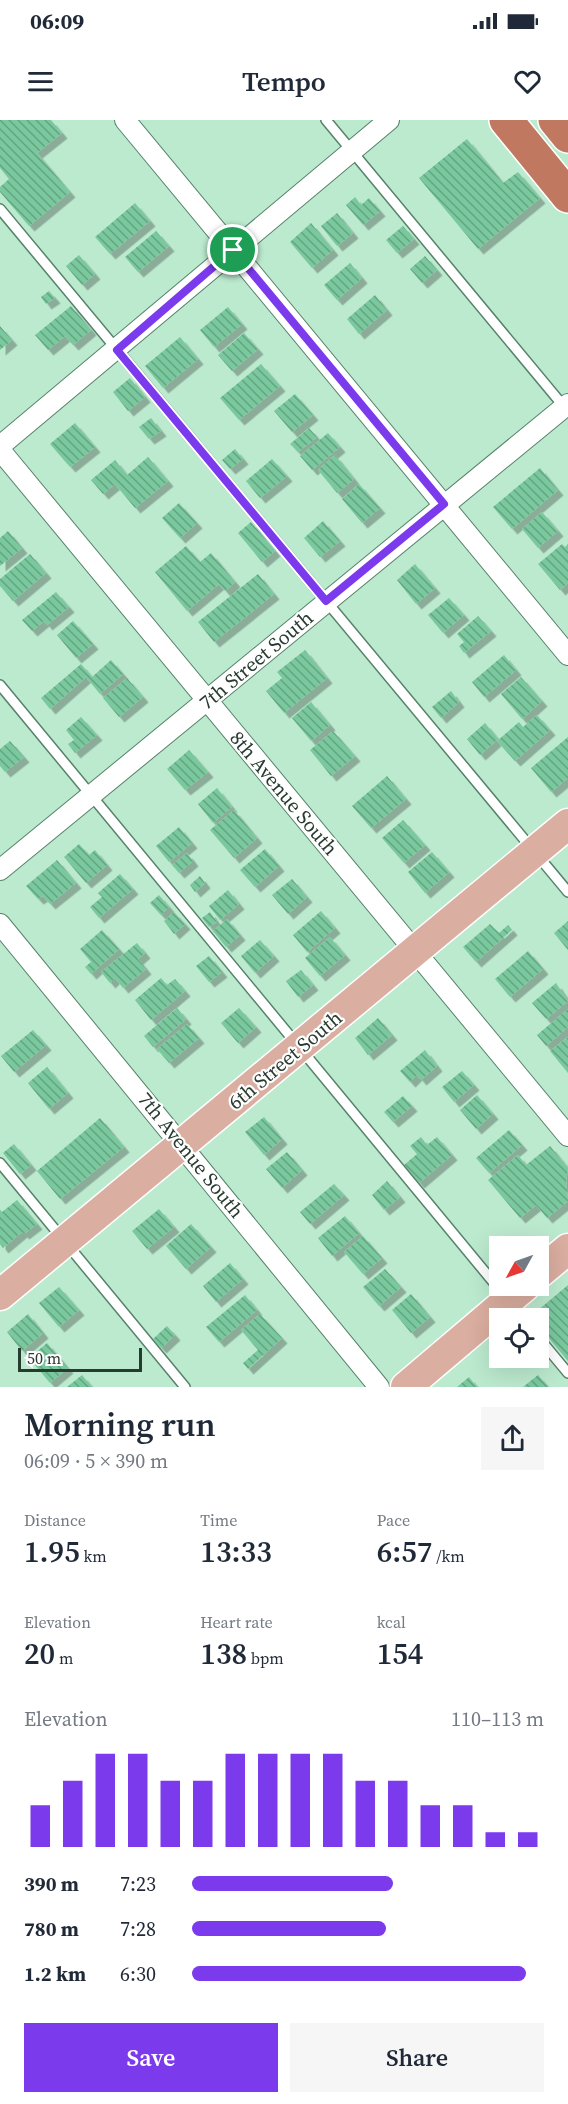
<!DOCTYPE html>
<html lang="en">
<head>
<meta charset="utf-8">
<style>
	body { margin:0; font-family:"Source Serif 4",serif; background:#f6f6f7; color:#1f2937; height:100vh; display:flex; flex-direction:column; font-size:22px; white-space:nowrap }
	* { box-sizing:border-box; margin:0 }
	p { font-size:20px; color:#747a83 }
	.icon { flex:none; width:33px; height:33px; fill:none; stroke:currentColor; stroke-width:2; stroke-linecap:round; stroke-linejoin:round }
	.map { position:relative; height:1267px; overflow:hidden }
	.sheet { display:flex; flex-direction:column; background:#fff; flex:1 }
	.sheet>* { flex:none }
	.needle { width:39px; rotate:230deg }
	.controls { position:absolute; left:489px; top:1116px; display:grid; gap:12px }
	.controls a { display:grid; place-items:center; width:60px; height:60px; border-radius:0px; background:#fff; box-shadow:0 6px 24px #0002; font-size:30px }
	.scale { position:absolute; left:18px; bottom:15px; width:124px; box-sizing:border-box; padding-left:6px; border:3px solid #283b30; border-top:0; font-size:16px; line-height:21px; white-space:nowrap; color:#283b30; -webkit-text-stroke:4px #fefefe; paint-order:stroke }
	.pin { position:absolute; display:grid; place-items:center; width:51px; height:51px; color:#fff; margin:-26px; border:3px solid #fff; border-radius:50%; box-shadow:0 2px 6px #0007 }
	.round { display:grid; place-items:center; flex:none; width:63px; height:63px; border-radius:0px; background:#f6f6f7 }
	.summary { display:flex; align-items:center; justify-content:space-between; height:102px; padding:0 24px }
	h1 { font-size:33px; font-weight:600; line-height:45px }
	.stats { display:grid; grid-template-columns:repeat(3,1fr); gap:9px; height:102px; padding:6px 24px }
	.stats div { display:grid; align-content:center }
	.stats b { font-size:30px; font-weight:600 }
	.stats small { font-size:16px; font-weight:400 }
	.stats p { font-size:16px }
	.chart { height:168px; padding:12px 24px }
	.chart p { display:flex; justify-content:space-between }
	.chart svg { width:100%; height:108px; margin-top:6px; stroke:#7c3aed; stroke-width:6 }
	.action { display:flex; gap:12px; margin-top:auto; padding:12px 24px }
	.action a { flex:1; height:69px; border-radius:0px; background:#7c3aed; color:#fff; font-size:24px; font-weight:600; line-height:69px; text-align:center }
	.action a+a { background:#f6f6f7; color:#1f2937 }
	ul { padding:0 24px; list-style:none; font-size:20px }
	li { display:grid; grid-template-columns:96px 72px 1fr; align-items:center; height:45px }
	li i { height:15px; border-radius:8px; background:#7c3aed }
	.status { display:flex; justify-content:space-between; align-items:center; height:42px; padding:0 30px; background:#fff; direction:ltr }
	.status svg { height:16px; fill:currentColor }
	header { display:flex; justify-content:space-between; align-items:center; height:78px; padding:0 24px; background:#fff; font-size:27px; font-weight:600 }
	.map>svg:first-child { display:block }
</style>
</head>
<body>
<div class="status"><b>06:09</b><svg viewBox="0 0 49 12"><path d="M0 12V9h3v3zM5 12V6h3v6zM10 12V3h3v9zM15 12V0h3v12zM26 1h20v11H26zM47 4h2v5h-2z"/></svg></div>
<header><svg class="icon" aria-label="menu" viewBox="0 0 24 24"><path d="M4 6h16M4 12h16M4 18h16"/></svg>Tempo<svg class="icon" aria-label="heart" viewBox="0 0 24 24"><path d="M12 20l-8-8c-3-5 5-10 8-4 3-6 11-1 8 4z"/></svg></header>
<div class="map">
<svg width="568" height="1267" viewBox="0 0 568 1267">
	<defs>
		<pattern id="building-back-hatch" width="6" height="6" patternUnits="userSpaceOnUse" patternTransform="scale(1.5)"><rect width="6" height="6" fill="#7ac99e"/><path d="M-1 5l2 2M0 0l6 6M5-1l2 2" fill="none" stroke="#64a481"/></pattern>
		<filter id="shadow"><feDropShadow dx="5.5" dy="5.5" stdDeviation="0" flood-color="#0004"/></filter>
	</defs>
	<rect width="100%" height="100%" fill="#bceacf"/>
	<path fill="url(#building-back-hatch)" filter="url(#shadow)" d="M0,0h51l11,13 -25,20 33,39 -41,34 -29,-34v-5l9,-8 -9,-11z
		M467,19l36,44 15,-11 22,26 -62,51 -59,-71z
		M355,77l6,8 8,-7 11,13 -17,14 -17,-20z
		M135,83l15,18 -40,33 -15,-17z
		M337,93l16,20 -16,13 -16,-20z
		M311,103l22,27 -21,18 -22,-26z
		M403,106l11,13 -17,14 -11,-13z
		M156,111l13,15 -31,26 -13,-15z
		M79,135l16,19 -13,11 -16,-19z
		M425,136l12,14 -15,13 -12,-14z
		M350,143l12,15 -25,22 -13,-15z
		M49,171l6,7 -9,6 -5,-7z
		M375,175l12,15 -28,24 -12,-15z
		M71,186l20,24 -18,15 -8,-9 -17,14 -13,-15z
		M228,187l14,17 -28,23 -14,-17z
		M0,206l12,14 -12,10z
		M244,213l14,16 -26,22 -14,-16z
		M180,217l18,22 -35,29 -18,-22z
		M261,244l19,22 -41,34 -19,-22z
		M130,258l15,19 -17,14 -15,-19z
		M295,274l18,21 -21,17 -18,-21z
		M151,298l10,13 -12,8 -10,-12z
		M75,303l20,24 -25,20 -20,-23z
		M309,308l8,9 -19,15 -8,-8z
		M328,313l12,14 -28,23 -12,-14z
		M235,329l8,10 -13,10 -8,-9z
		M335,335l19,24 -17,14 -19,-23z
		M148,337l20,24 -33,27 -20,-24 -12,10 -12,-14 24,-20 12,15z
		M272,339l15,17 -27,22 -14,-17z
		M540,348l18,22 -46,39 -19,-22z
		M359,364l21,24 -18,15 -20,-24z
		M179,383l18,20 -17,15 -18,-20z
		M542,392l16,19 -20,17 -16,-19z
		M323,401l17,20 -20,16 -16,-19z
		M251,402l24,29 -13,11 -24,-29z
		M8,411l14,17 -22,18v-28z
		M562,424l3,3 3,-3v39l-8,7 -22,-26z
		M186,426l14,16 11,-9 24,29 -10,9 -6,-7 -32,27 -32,-39z
		M30,434l16,19 -33,28 -13,-15v-7z
		M415,444l20,24 -19,16 -19,-24z
		M258,454l16,20 -60,48 -16,-20z
		M56,472l13,15 -22,18 -3,-4 -12,10 -10,-11z
		M449,478l15,17 -21,18 -15,-18z
		M478,496l13,15 -27,22 -5,-7 5,-4 -7,-8z
		M73,501l20,23 -17,14 -19,-23z
		M305,530l22,28 -43,35 -18,-22 16,-13 -5,-6z
		M504,535l12,15 -32,27 -12,-15z
		M111,540l12,14 -23,20 -14,-17 -36,32 -9,-11 40,-34 11,13z
		M521,557l21,24 -20,18 -21,-25z
		M127,558l16,19 -24,20 -16,-19z
		M451,571l8,11 -18,16 -9,-11z
		M311,582l19,23 -19,16 -19,-23z
		M537,595l13,15 -35,31 -18,-20 22,-19 4,5z
		M81,597l16,18 -22,18 -7,-9 6,-4 -8,-10z
		M485,603l13,16 -18,16 -13,-16z
		M333,611l22,25 -24,20 -21,-26z
		M568,617v41l-17,14 -20,-24z
		M10,621l14,16 -19,15 -5,-6v-17z
		M189,630l19,22 -23,18 -18,-21z
		M387,656l19,23 -35,29 -19,-22z
		M217,668l15,19 -19,16 -15,-19z
		M234,690l23,28 -23,20 -24,-28z
		M403,700l22,25 -21,18 -22,-25z
		M179,707l13,16 -23,19 -13,-16z
		M79,724l10,11 6,-5 12,15 -21,18 -22,-26z
		M265,729l14,17 -24,21 -15,-17z
		M432,732l17,20 -24,21 -17,-21z
		M187,733l6,8 -14,12 -7,-8z
		M57,740l19,23 -26,21 -7,-8 -5,3 -12,-13z
		M120,754l13,15 -34,29 -9,-11 12,-10 -4,-4z
		M200,756l5,7 -10,9 -5,-7z
		M292,759l15,18 -19,17 -16,-19z
		M228,770l11,14 -19,16 -11,-14z
		M159,775l10,12 -8,8 -11,-12z
		M321,791l14,17 -28,24 -14,-17z
		M174,792l11,12 -11,10 -10,-13z
		M210,792l7,10 -8,5 -7,-9z
		M227,799l13,16 -14,12 -13,-16z
		M568,801v29l-14,-17z
		M490,804l9,9 9,-8 4,5 -36,32 -13,-15z
		M102,810l17,19 -28,25 -6,-7 6,-5 -11,-13z
		M330,817l15,18 -25,21 -15,-18z
		M260,820l14,16 -19,17 -14,-17z
		M137,823l8,10 -7,6 8,10 -23,19 -8,-10 -5,5 -9,-11z
		M528,831l15,18 -33,28 -15,-18z
		M209,836l13,16 -13,10 -13,-16z
		M301,850l12,15 -15,12 -12,-16z
		M161,858l6,7 8,-6 10,12 -34,29 -16,-20z
		M556,863l12,18 -22,18 -14,-16z
		M177,888l9,11 -33,28 -9,-11z
		M239,888l17,19 -18,16 -17,-20z
		M568,889v18l-22,19 -9,-11z
		M378,898l14,17 -24,20 -13,-17z
		M187,904l12,14 -30,25 -12,-14z
		M33,910l13,15 -32,27 -13,-16z
		M568,917v36l-18,-22z
		M425,930l12,16 -16,14 -4,-5 -7,7 -10,-11z
		M47,947l21,26 -19,16 -21,-26z
		M462,951l12,14 -20,17 -12,-15z
		M477,975l16,19 -17,15 -16,-19z
		M403,976l9,10 -19,16 -9,-10z
		M264,997l18,22 -18,16 -19,-23z
		M100,998l24,29 -64,52 -23,-28z
		M509,1010l13,15 -33,28 -13,-15z
		M421,1017l6,8 10,-8 15,18 -33,28 -15,-18 13,-11 -7,-8z
		M14,1024l17,21 -11,9 -17,-21z
		M550,1026l18,22 -2,14 2,19 -21,17 -11,-13 -16,13 -32,-38 30,-25 8,10z
		M287,1032l15,18 -20,18 -16,-19z
		M387,1061l13,16 -16,13 -12,-15z
		M334,1064l10,11 -34,29 -10,-12z
		M17,1080l20,24 -13,10 -2,-2 -19,16 -3,-4v-34l2,2z
		M159,1089l15,18 -27,22 -15,-18z
		M345,1096l14,17 -27,23 -14,-18z
		M191,1104l20,23 -25,22 -20,-23z
		M363,1116l19,22 -19,16 -19,-22z
		M230,1143l13,16 -27,23 -13,-16z
		M385,1149l16,18 -22,19 -16,-19z
		M568,1165v76l-30,-36v-7l-7,-2z
		M59,1167l20,23 -20,17 -20,-24z
		M411,1174l19,23 -19,16 -19,-23z
		M245,1175l12,15 -38,32 -13,-15z
		M28,1194l15,19 -21,18 -15,-19z
		M260,1194l22,24 -34,31 -5,-6 15,-13 -17,-20z
		M167,1206l8,9 -14,13 -8,-9z
		M47,1223l21,25 -18,15 -21,-25z
		M82,1255l10,12h-25z
		M538,1255l10,12h-25z
		M469,1257l8,10h-20z"/>
	<g fill="none" stroke-linecap="round" stroke-linejoin="round">
		<defs>
			<path id="lane" d="M326,0l239,288
				M0,89l568,683
				M0,565l523,633
				M0,1043l185,224
				M538,1217l30,36"/>
			<path id="street" d="M125,0l443,535
				M0,326l389,-326
				M0,330l568,686
				M0,750l568,-466
				M0,804l379,463"/>
			<path id="primary" d="M538,1154l30,-25
				M0,1175l568,-471
				M406,1267l119,-101"/>
			<path id="highway" d="M506,0l62,76
				M555,0l13,16"/>
		</defs>
		<use href="#lane" stroke="#56826a" stroke-width="12"/>
		<use href="#street" stroke="#56826a" stroke-width="22"/>
		<use href="#primary" stroke="#fff" stroke-width="33"/>
		<use href="#highway" stroke="#fff" stroke-width="36"/>
		<use href="#lane" stroke="#fff" stroke-width="9"/>
		<use href="#street" stroke="#fff" stroke-width="20"/>
		<use href="#primary" stroke="#daaea0" stroke-width="30"/>
		<use href="#highway" stroke="#c17860" stroke-width="33"/>
	</g>
	<g fill="none" stroke-linecap="round" stroke-linejoin="round">
		<defs>
			<path id="route" d="M233,130l211,254 -118,97 -209,-251z"/>
		</defs>
		<use href="#route" stroke="#fff" stroke-width="12"/>
		<use href="#route" stroke="#7c3aed" stroke-width="8"/>
	</g>
	<g text-anchor="middle" stroke-width="4.5" stroke-linejoin="round" paint-order="stroke">
		<g font-size="20" fill="#283b30" stroke="#fefefe">
			<text transform="translate(256 540) rotate(-40)" y="7">7th Street South</text>
			<text transform="translate(284 673) rotate(50)" y="7">8th Avenue South</text>
			<text transform="translate(285 940) rotate(-40)" y="7">6th Street South</text>
			<text transform="translate(191 1035) rotate(51)" y="7">7th Avenue South</text>
		</g>
	</g>
</svg>
<div class="controls">
<a><svg class="needle" viewBox="-14 -14 28 28"><path d="M0-13l5 13h-10z" fill="#e53935"/><path d="M0 13l5-13h-10z" fill="#747a83"/></svg></a>
<a><svg class="icon" aria-label="locate" viewBox="0 0 24 24"><circle cx="12" cy="12" r="6"/><path d="M12 2v4M12 18v4M2 12h4M18 12h4"/></svg></a>
</div>
<div class="scale">50 m</div>
<div class="pin" style="left:233px;top:130px;background:#1e9e55"><svg class="icon" aria-label="arrive" viewBox="0 0 24 24"><path d="M6 21V4h12l-3 4 3 4H6"/></svg></div>
</div>
<section class="sheet">
<div class="summary"><div><h1>Morning run</h1><p>06:09 · 5 × 390 m</p></div><a class="round"><svg class="icon" aria-label="share" viewBox="0 0 24 24"><path d="M12 15V3M7 8l5-5 5 5M5 13v7h14v-7"/></svg></a></div>
<div class="stats">
<div><p>Distance</p><b>1.95<small> km</small></b></div>
<div><p>Time</p><b>13:33</b></div>
<div><p>Pace</p><b>6:57<small> /km</small></b></div>
</div>
<div class="stats">
<div><p>Elevation</p><b>20<small> m</small></b></div>
<div><p>Heart rate</p><b>138<small> bpm</small></b></div>
<div><p>kcal</p><b>154</b></div>
</div>
<div class="chart"><p><span>Elevation</span>110–113 m</p>
<svg viewBox="0 0 160 44" preserveAspectRatio="none"><path d="M5 44V27M15 44V17M25 44V6M35 44V6M45 44V17M55 44V17M65 44V6M75 44V6M85 44V6M95 44V6M105 44V17M115 44V17M125 44V27M135 44V27M145 44V38M155 44V38"/></svg>
</div>
<ul>
<li><b>390 m</b>7:23<i style="width:57%"></i></li>
<li><b>780 m</b>7:28<i style="width:55%"></i></li>
<li><b>1.2 km</b>6:30<i style="width:95%"></i></li>
</ul>
<div class="action"><a>Save</a><a>Share</a></div>
</section>
</body>
</html>
